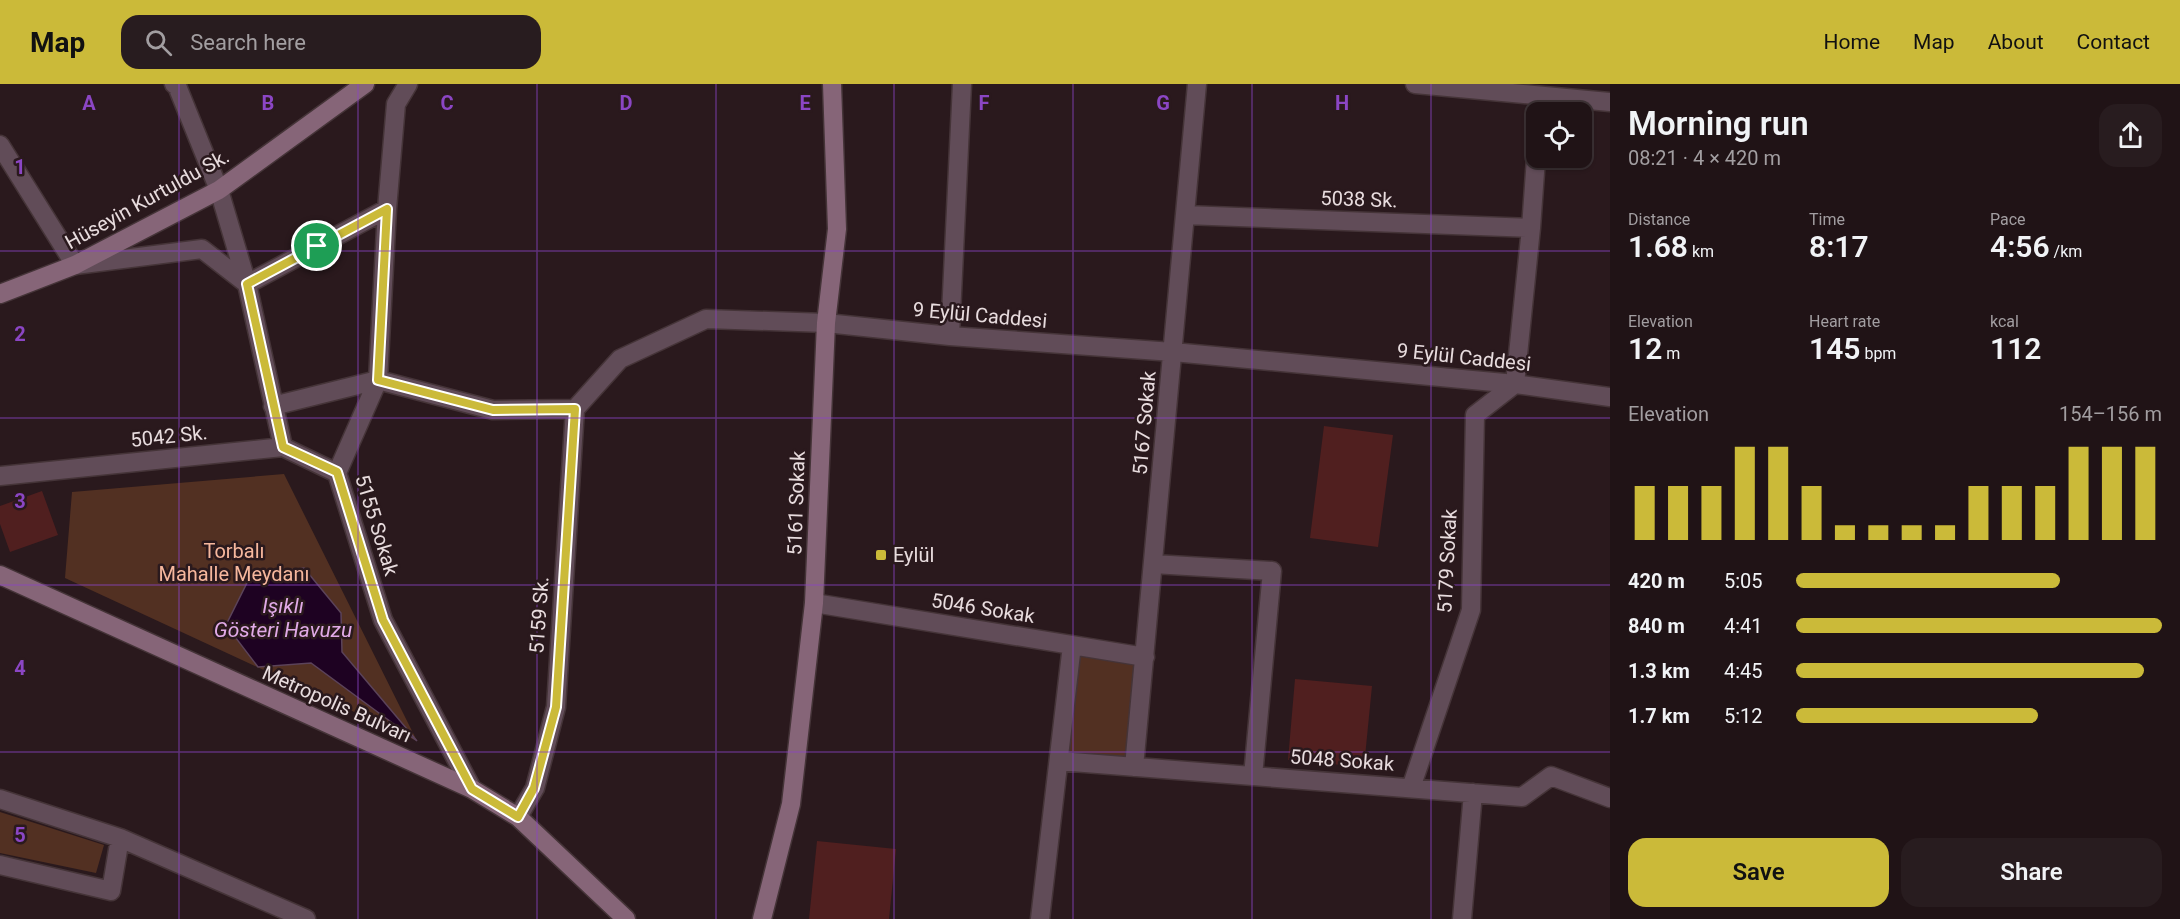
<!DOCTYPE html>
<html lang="en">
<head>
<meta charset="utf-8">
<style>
	body { margin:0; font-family:Roboto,sans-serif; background:#281c1f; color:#f1f3f6; height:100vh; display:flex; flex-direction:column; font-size:22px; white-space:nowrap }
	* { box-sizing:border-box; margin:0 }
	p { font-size:20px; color:#a29ea1 }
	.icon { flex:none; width:33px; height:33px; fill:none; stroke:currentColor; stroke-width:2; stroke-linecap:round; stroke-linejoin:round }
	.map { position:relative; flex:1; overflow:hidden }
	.details { display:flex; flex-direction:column; background:#201316; width:570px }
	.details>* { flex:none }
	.controls { position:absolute; left:1526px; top:18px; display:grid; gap:12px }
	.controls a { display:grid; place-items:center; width:66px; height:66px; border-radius:12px; background:#201316; box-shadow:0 2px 4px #0004,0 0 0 2px #3d3235; font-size:30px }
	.pin { position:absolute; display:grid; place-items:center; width:51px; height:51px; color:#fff; margin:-26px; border:3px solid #fff; border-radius:50%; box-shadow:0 2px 6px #0007 }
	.round { display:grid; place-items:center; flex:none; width:63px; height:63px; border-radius:18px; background:#281c1f }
	.overview { display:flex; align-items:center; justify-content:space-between; height:102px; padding:0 18px }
	h1 { font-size:33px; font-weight:600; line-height:45px }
	.metrics { display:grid; grid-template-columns:repeat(3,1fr); gap:9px; height:102px; padding:6px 18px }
	.metrics div { display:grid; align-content:center }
	.metrics b { font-size:30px; font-weight:600 }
	.metrics small { font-size:16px; font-weight:400 }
	.metrics p { font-size:16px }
	.chart { height:168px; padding:12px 18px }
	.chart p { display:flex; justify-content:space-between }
	.chart svg { width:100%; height:108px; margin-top:6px; stroke:#cbba39; stroke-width:6 }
	.cta { display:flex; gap:12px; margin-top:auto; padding:12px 18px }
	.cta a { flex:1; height:69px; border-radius:18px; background:#cbba39; color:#111; font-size:24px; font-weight:600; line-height:69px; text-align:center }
	.cta a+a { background:#281c1f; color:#f1f3f6 }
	ul { padding:0 18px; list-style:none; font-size:20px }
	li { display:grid; grid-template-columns:96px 72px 1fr; align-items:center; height:45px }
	li i { height:15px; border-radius:8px; background:#cbba39 }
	header { display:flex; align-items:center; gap:36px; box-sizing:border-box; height:84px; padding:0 30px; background:#cbba39; color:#111 }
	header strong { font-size:28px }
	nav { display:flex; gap:33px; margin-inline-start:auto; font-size:21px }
	.search { width:420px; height:54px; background:#281c1f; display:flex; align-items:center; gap:15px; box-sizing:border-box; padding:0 21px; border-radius:18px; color:#a29ea1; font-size:22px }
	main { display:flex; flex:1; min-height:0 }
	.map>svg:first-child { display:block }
</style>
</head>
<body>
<header>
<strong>Map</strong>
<div class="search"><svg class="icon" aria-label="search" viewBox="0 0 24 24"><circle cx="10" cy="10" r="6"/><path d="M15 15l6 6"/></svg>Search here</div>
<nav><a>Home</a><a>Map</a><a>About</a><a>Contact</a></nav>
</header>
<main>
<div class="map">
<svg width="1610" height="835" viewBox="0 0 1610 835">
	<rect width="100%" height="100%" fill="#2a191d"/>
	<path fill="#523022" d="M284,390l133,267 -352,-163 7,-86z
		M1072,561l73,12 -11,110 -75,-6z
		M0,728l104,33 -8,28 -96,-20z"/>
	<path fill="#1e0222" stroke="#5b435a" stroke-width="1.5" d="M304,484l37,45 1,39 75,89 -106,-78 -53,4 -32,-42 25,-50z"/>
	<path fill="#501f1f" d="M1324,342l69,9 -15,112 -68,-9z
		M42,407l16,44 -48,17 -10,-28v-18z
		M1295,595l77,7 -8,81 -76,-7z
		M817,757l79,8 -7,70h-80z"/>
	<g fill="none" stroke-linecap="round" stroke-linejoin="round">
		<defs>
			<path id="street" d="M174,0l3,2 42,104 28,94 36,163
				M408,0l-12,20 -9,105 -9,171 -41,93 46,147 89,169
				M1415,0l195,18
				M0,61l75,120 127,-16 45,35 140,-75
				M1185,131l346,13
				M950,252l12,-252
				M273,322l105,-26 115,30 82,-1 45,-50 86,-40 120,4 124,13 223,16 342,32 95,13
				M0,392l283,-29 54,26
				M1153,480l119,7 -19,205
				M814,519l331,54
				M1059,677l463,36 29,-21 59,22
				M1134,683l63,-683
				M1411,704l60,-178 4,-195 40,-31 16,-156 5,-70
				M0,715l120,39 186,81
				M518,733l17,-29 21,-81 19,-298
				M0,781l111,26 9,-53
				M1040,835l32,-274
				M1462,835l11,-126"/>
			<path id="secondary" d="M0,210l75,-29 144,-75 146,-106
				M0,491l472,214 46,28 108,102
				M762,835l29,-115 23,-201 12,-280 11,-94 -5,-145"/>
		</defs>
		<use href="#street" stroke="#453438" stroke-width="21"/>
		<use href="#secondary" stroke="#453438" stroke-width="21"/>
		<use href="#street" stroke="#614c58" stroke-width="18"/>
		<use href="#secondary" stroke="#866578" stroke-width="18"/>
	</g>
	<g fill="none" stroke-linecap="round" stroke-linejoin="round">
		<defs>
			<path id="route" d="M387,125l-9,171 115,30 82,-1 -19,298 -22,81 -16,29 -46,-28 -89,-169 -46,-148 -54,-25 -36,-163z"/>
		</defs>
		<use href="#route" stroke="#fff" stroke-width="12"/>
		<use href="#route" stroke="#cbba39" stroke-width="8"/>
	</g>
	<path fill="none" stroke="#8b46c4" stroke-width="1.5" stroke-opacity="0.55" d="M179,0v835M358,0v835M537,0v835M716,0v835M894,0v835M1073,0v835M1252,0v835M1431,0v835M0,167h1610M0,334h1610M0,501h1610M0,668h1610"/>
	<rect fill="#cbba39" stroke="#2a191d" stroke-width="2" x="875" y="465" width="12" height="12" rx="3"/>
	<g text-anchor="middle" stroke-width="5" stroke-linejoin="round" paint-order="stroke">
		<g font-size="20" fill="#e8dcde" stroke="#2a191d">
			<text transform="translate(147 115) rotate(-29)" y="7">Hüseyin Kurtuldu Sk.</text>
			<text transform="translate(1359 115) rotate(2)" y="7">5038 Sk.</text>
			<text transform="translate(980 231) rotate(5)" y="7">9 Eylül Caddesi</text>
			<text transform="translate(1464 273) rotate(6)" y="7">9 Eylül Caddesi</text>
			<text transform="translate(1144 339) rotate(-85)" y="7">5167 Sokak</text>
			<text transform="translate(169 352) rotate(-6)" y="7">5042 Sk.</text>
			<text transform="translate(796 419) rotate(-88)" y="7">5161 Sokak</text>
			<text transform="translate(377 441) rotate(73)" y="7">5155 Sokak</text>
			<text transform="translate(1447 477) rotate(-87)" y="7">5179 Sokak</text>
			<text transform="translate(983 524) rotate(9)" y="7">5046 Sokak</text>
			<text transform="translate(539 531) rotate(-86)" y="7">5159 Sk.</text>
			<text transform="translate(337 620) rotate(24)" y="7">Metropolis Bulvarı</text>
			<text transform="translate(1342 676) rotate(4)" y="7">5048 Sokak</text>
		</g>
		<g font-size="20" fill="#f6b79d" stroke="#2a191d">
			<text x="234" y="474">Torbalı<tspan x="234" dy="23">Mahalle Meydanı</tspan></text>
		</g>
		<g font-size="20" fill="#e8dcde" stroke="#2a191d" text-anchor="start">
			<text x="893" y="478">Eylül</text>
		</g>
		<g font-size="21" font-style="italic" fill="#e1aae7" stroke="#2a191d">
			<text x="283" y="529">Işıklı<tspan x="283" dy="24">Gösteri Havuzu</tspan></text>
		</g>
	</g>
	<g font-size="20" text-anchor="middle" font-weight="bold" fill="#8b46c4" stroke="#2a191d" stroke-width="5" stroke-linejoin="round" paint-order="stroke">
		<text x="89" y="26">A</text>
		<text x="268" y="26">B</text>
		<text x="447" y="26">C</text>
		<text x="626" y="26">D</text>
		<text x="805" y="26">E</text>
		<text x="984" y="26">F</text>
		<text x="1163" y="26">G</text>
		<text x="1342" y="26">H</text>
		<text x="20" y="90">1</text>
		<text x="20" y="257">2</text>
		<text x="20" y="424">3</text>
		<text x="20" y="591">4</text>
		<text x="20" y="758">5</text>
	</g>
</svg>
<div class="controls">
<a><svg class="icon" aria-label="locate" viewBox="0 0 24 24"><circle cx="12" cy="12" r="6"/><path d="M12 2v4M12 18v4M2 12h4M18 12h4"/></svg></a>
</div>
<div class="pin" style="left:317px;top:162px;background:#1e9e55"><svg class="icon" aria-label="arrive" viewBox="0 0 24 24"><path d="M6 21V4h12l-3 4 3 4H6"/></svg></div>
</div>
<section class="details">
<div class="overview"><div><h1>Morning run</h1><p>08:21 · 4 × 420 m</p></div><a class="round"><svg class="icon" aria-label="share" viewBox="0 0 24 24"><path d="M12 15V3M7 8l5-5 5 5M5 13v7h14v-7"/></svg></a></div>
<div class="metrics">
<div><p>Distance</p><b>1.68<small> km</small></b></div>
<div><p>Time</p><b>8:17</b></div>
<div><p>Pace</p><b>4:56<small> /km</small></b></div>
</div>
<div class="metrics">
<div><p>Elevation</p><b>12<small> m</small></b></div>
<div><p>Heart rate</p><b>145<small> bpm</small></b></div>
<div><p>kcal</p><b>112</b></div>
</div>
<div class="chart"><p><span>Elevation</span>154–156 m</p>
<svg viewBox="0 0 160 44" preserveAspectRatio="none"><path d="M5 44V22M15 44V22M25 44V22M35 44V6M45 44V6M55 44V22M65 44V38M75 44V38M85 44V38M95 44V38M105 44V22M115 44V22M125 44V22M135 44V6M145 44V6M155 44V6"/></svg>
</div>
<ul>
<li><b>420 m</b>5:05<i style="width:72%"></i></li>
<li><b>840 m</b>4:41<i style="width:100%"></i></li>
<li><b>1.3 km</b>4:45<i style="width:95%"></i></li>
<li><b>1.7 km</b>5:12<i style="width:66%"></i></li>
</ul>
<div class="cta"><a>Save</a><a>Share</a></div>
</section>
</main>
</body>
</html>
